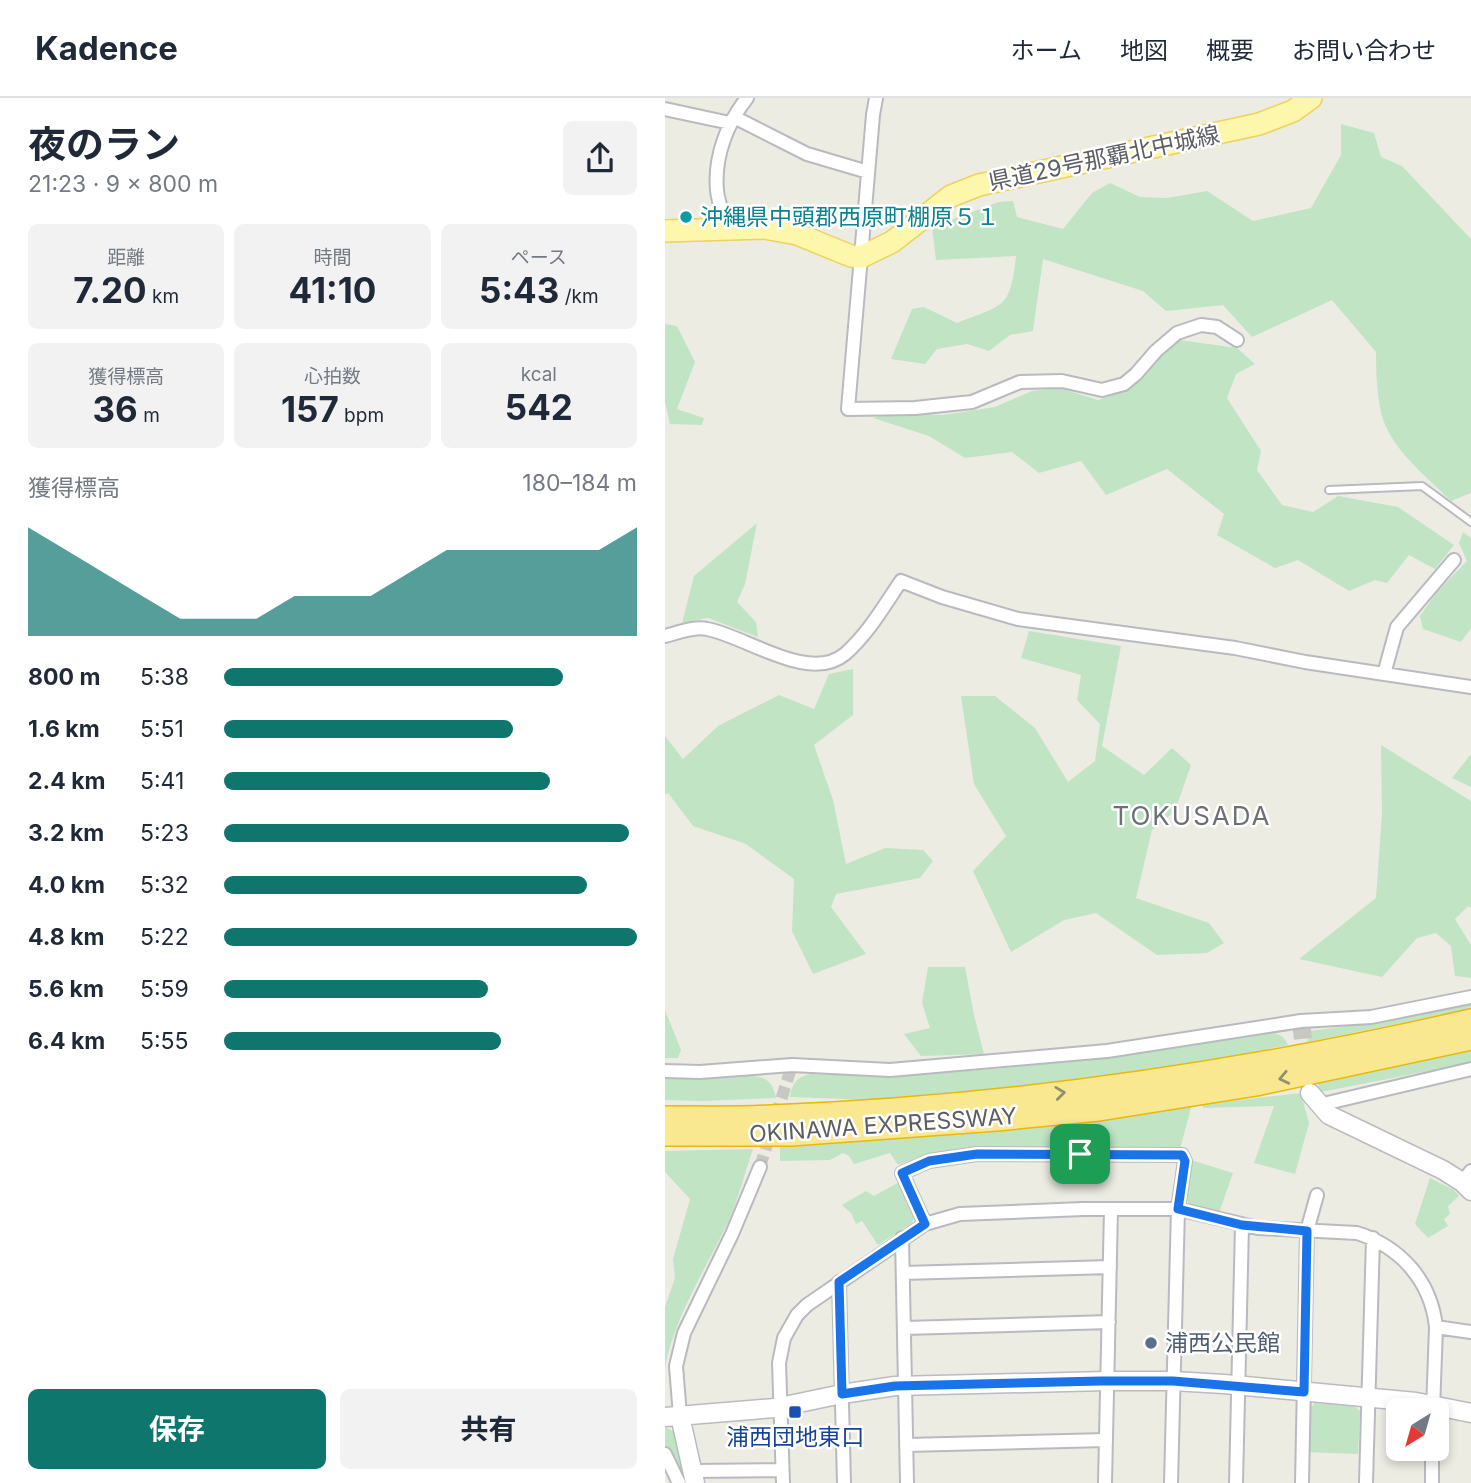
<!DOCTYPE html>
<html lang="ja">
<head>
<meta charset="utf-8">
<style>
	body { margin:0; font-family:Inter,"Noto Sans JP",sans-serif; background:#f2f2f3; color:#1f2937; height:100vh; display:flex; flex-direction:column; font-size:26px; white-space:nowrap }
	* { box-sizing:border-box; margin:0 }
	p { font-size:23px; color:#747a83 }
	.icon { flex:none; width:38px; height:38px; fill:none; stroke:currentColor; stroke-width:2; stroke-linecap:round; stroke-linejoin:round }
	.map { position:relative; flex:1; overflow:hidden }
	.side { display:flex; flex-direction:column; background:#fff; width:665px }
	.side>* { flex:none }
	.needle { width:46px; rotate:217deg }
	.controls { position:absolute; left:721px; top:1300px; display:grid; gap:14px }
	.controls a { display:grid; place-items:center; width:63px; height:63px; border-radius:10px; background:#fff; box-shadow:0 4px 10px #0003; font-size:35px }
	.pin { position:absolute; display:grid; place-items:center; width:60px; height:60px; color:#fff; margin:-30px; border-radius:14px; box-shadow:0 4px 10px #0006 }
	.round { display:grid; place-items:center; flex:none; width:74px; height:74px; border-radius:10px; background:#f2f2f3 }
	.overview { display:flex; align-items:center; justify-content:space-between; height:119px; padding:0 28px }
	h1 { font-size:38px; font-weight:700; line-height:52px }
	.stats { display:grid; grid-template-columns:repeat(3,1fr); gap:10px; height:119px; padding:7px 28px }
	.stats div { display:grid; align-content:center; border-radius:10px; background:#f2f2f3; text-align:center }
	.stats b { font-size:35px; font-weight:700 }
	.stats small { font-size:19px; font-weight:400 }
	.stats p { font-size:19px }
	.chart { height:196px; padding:14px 28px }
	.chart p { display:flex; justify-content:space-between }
	.chart svg { width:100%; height:126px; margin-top:7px; fill:#0f766e; opacity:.7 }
	.primary-button { display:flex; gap:14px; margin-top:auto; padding:14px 28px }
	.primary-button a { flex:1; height:80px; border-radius:10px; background:#0f766e; color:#fff; font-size:28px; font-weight:700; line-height:80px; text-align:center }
	.primary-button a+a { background:#f2f2f3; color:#1f2937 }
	ul { padding:0 28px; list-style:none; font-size:23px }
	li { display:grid; grid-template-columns:112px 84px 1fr; align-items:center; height:52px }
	li i { height:18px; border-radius:9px; background:#0f766e }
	header { display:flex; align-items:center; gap:42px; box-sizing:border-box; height:98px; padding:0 35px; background:#fff; border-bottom:2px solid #e0e1e3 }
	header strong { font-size:33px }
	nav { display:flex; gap:38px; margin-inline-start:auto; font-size:24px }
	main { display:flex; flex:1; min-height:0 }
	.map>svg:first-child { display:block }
</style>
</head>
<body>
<header>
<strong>Kadence</strong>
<nav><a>ホーム</a><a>地図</a><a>概要</a><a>お問い合わせ</a></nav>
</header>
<main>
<section class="side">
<div class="overview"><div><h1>夜のラン</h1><p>21:23 · 9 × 800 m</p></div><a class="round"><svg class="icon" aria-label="share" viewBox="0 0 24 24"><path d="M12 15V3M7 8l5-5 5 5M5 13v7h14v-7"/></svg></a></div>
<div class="stats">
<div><p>距離</p><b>7.20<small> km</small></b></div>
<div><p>時間</p><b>41:10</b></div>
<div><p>ペース</p><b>5:43<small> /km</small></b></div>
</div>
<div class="stats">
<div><p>獲得標高</p><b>36<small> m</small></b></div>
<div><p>心拍数</p><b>157<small> bpm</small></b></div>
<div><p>kcal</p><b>542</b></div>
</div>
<div class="chart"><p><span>獲得標高</span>180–184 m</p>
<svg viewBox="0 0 160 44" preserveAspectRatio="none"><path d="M0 44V6L10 14L20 22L30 30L40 38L50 38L60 38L70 30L80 30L90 30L100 22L110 14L120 14L130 14L140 14L150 14L160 6V44z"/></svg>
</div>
<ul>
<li><b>800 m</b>5:38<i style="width:82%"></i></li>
<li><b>1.6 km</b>5:51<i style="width:70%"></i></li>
<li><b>2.4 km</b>5:41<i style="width:79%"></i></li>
<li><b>3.2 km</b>5:23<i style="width:98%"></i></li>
<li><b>4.0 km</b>5:32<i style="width:88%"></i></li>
<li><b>4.8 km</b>5:22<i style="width:100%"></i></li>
<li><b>5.6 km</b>5:59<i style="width:64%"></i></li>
<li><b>6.4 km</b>5:55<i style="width:67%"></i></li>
</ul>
<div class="primary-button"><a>保存</a><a>共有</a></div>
</section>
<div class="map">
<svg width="806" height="1385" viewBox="0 0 806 1385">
	<rect width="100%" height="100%" fill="#edece3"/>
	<path fill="#c0e4c4" d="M676,26l33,9 7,24 21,9 69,73v254l-20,8c-22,-22 -56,-49 -67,-79 -7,-19 -8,-50 -8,-70l-44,-52 -80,37 -29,-32 -57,6 -23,-20 -100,-32 -10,72 -23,4 -21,16 -22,-7 -30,5 -12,15 -34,-5 21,-50 12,-2 33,16c47,-19 53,-13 59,-67l-80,4 -4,-33 67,-25 14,-1 4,16 46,12 29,-36 18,-10 30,14 27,1 40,-7 46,30 58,-13 30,-53z
		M0,226l12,2 18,36 -18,47 27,9 -2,7 -32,-1 -5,-22z
		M515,242l57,8 18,16 -19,10 -9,24 34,53 -4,19 25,35 31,7 25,-16 60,11 56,38 -19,24 -26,-14 -22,28 -12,-3 -26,11 -51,-31 -23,8 -58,-33 7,-21 -57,-45 -61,26 -25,-34 -42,12 -27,-21 -47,6 -36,-22 -56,-18 16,-5 54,2 52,-8 37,-16 27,-3 39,12 32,-11 29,-37z
		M92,425l-12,61 -8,18 19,20 2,15 -50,-19 -26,5 12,-47z
		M798,434l8,6v90l-10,14 -38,-13 -3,-13 17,-24 30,-31 -8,-18z
		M364,533l92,15 -19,100 42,29 28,-27 19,17 -16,46 -23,19 -16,68 73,25 15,20 -17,10 -50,2 -61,-42 -32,7 -53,32 -38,-81 33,-35 -32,-52 -13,-88h34l40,32 33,54 27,-21 5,-37 -23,-24 4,-25 -60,-17z
		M188,571v46l-39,30 19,55 13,64 39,-16 38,2 10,11 -13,17 -84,16 -5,13 35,47 -53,20 -21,-43 2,-52 -48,-35 -53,-18 -25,-33 -3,2v-59l18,23 35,-33 61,-31 35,14 15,-35z
		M716,647l90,56v107l-3,-2 -13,13 16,26v33l-16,-2 -4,-30 -15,-13 -19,5 -35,39 -83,-18 77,-61 6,-85z
		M806,656v33l-19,-9z
		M263,869h37l9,48 10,39 -63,2 -17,-22 26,-6 -8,-25z
		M806,904v7l-164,33 3,-11 53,-7z
		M0,912l16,40 -3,8h-13z
		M594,935c14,0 23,-2 29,12l-92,18 -192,25 -132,12 -82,-3c2,-14 7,-20 20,-23 151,7 300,-18 449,-41z
		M806,952v12l-17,4 -133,26 -4,-10z
		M83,977c18,3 24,4 28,23l-74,3 -37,-1v-23z
		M636,995l8,30 -14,51 -41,-11 20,-57 -71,2v-4z
		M527,1006l-12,45 -186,-1 -70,7 -26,10 -8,-12 -36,11 -5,-8 -6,-3 -13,7 -50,1v-15c138,-9 275,-25 412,-42z
		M88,1051c-8,23 -14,48 -24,71 -23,49 -53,93 -64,147v-60l10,-29 -2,-19 17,-60 -25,-27v-21z
		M526,1062l42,13 -14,40 -27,-7 -7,-7z
		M765,1080l24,12 5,6 -11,10 2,8 -6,5 4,7 -20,12 -13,-14z
		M236,1083l14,33 -3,9 -34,22 -16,-24 -6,3 -5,-11 -9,-8 24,-14 8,5z
		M650,1305l39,3 6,5 -2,43 -52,-2 1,-41z
		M0,1329l15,8 7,48 -22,-38z"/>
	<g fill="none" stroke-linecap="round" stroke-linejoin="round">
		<path stroke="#c8c8c3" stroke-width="12" stroke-dasharray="12 6" stroke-linecap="butt" d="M95,1069l32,-102"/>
		<path stroke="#c8c8c3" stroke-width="18" stroke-dasharray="18 9" stroke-linecap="butt" d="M636,923l5,48"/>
		<defs>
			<path id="lane" d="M664,392l93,-4 49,36"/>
			<path id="street" d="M211,0l-3,17 -25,294 67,-1 57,-6 48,-20 42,-1 40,9 22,-6 12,-10 20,-23 21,-18 24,-8 16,2 20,13
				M0,11l65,14
				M69,19l73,37 61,18
				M62,130c-3,-12 -9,-25 -10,-38 -3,-33 10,-67 30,-92
				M0,538c12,-3 30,-10 42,-7 39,7 102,55 138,25 23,-20 39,-48 56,-73l41,16 76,22 217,29 70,14 166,25
				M719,576l13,-47 57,-67
				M0,973l35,1 92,-7 98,5 217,-19 194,-30 70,-4 100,-20
				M654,1007l152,-36
				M797,1084l9,-11
				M260,1126l-23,-51 27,-12 48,-7 205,1 3,6 -7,48 -7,274
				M237,1140l5,245
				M238,1175l207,-6
				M174,1184l5,201
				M240,1230l204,-6
				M768,1312l3,-83
				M15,1318l-4,-50 8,-33 48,-99 28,-67
				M241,1347l200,-5
				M0,1356l14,29
				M28,1373l89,-1
				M118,1385l-4,-120 5,-25 13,-23 10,-10 118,-81 35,-10 123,-5h95l80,19 99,5c44,14 74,48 79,94l35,5
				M440,1385l6,-274
				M571,1385l6,-258
				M637,1385l5,-252 10,-36
				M701,1385l7,-245
				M767,1385v-34"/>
			<path id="secondary" d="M645,995l19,22 114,55 19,12 9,9
				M15,1318l15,67
				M0,1319l110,-9 67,-14 53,-8 212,-5h66l51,3 192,18 55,11"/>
			<path id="primary" d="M0,133l99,-3 33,6 54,22 10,1 31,-15 59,-46 28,-11 280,-61 34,-13 18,-13"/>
			<path id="highway" d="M0,1020c35,0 71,1 106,-1 236,-9 470,-43 700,-96
				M0,1036h126l205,-15 103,-10 157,-25 215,-46"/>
		</defs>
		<use href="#lane" stroke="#b8babf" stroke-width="10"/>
		<use href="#street" stroke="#b8babf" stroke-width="16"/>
		<use href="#secondary" stroke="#b9bbc1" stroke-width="21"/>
		<use href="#primary" stroke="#ecd25e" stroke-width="24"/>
		<use href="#highway" stroke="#e8b909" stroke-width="26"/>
		<use href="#lane" stroke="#fff" stroke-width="6"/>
		<use href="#street" stroke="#fff" stroke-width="12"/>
		<use href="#secondary" stroke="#fff" stroke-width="18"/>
		<use href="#primary" stroke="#fcf7aa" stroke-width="21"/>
		<use href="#highway" stroke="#f9e88f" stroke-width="23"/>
	</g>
	<defs><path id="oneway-chevron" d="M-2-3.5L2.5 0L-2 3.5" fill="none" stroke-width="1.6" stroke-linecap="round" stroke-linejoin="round" transform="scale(1.75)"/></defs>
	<g stroke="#928e72">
		<use href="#oneway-chevron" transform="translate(619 980) rotate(168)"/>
		<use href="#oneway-chevron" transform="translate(395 995) rotate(-7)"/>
	</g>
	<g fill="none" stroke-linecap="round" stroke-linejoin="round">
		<defs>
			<path id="route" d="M312,1056l205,1 3,6 -7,48 64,16 65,6 -3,161 -131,-11h-73l-205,5 -53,8 -3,-112 86,-58 -23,-51 27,-12z"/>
		</defs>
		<use href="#route" stroke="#fff" stroke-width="14"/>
		<use href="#route" stroke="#1a73e8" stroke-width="9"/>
	</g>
	<circle fill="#0f9aa8" stroke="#fff" stroke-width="2.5" cx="21" cy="119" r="7"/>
	<circle fill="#5c6f8a" stroke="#fff" stroke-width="2.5" cx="486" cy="1245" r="7"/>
	<rect fill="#1a4fb4" stroke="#fff" stroke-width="2.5" x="123" y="1307" width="14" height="14" rx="3.5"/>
	<g text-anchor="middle" stroke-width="5" stroke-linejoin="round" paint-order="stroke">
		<g font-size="23" fill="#5b5e63" stroke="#fff">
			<text transform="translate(439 60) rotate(-12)" y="8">県道29号那覇北中城線</text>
			<text transform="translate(218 1027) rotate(-4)" y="8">OKINAWA EXPRESSWAY</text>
		</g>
		<g font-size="23" fill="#0d838f" stroke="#fff" text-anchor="start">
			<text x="35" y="127">沖縄県中頭郡西原町棚原５１</text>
		</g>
		<g font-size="23" fill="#4e5e75" stroke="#fff" text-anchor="start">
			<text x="500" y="1253">浦西公民館</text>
		</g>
		<g font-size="23" fill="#164399" stroke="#fff">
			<text x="130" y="1347">浦西団地東口</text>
		</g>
		<g font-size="26" letter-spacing="2" fill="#6c7075" stroke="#fff">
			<text x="527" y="727">TOKUSADA</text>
		</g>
	</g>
</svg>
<div class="controls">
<a><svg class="needle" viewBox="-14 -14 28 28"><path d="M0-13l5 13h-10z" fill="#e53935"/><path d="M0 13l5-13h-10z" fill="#747a83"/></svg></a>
</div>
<div class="pin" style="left:415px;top:1056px;background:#1e9e55"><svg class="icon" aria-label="arrive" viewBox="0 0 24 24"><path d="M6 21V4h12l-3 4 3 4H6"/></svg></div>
</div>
</main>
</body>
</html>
